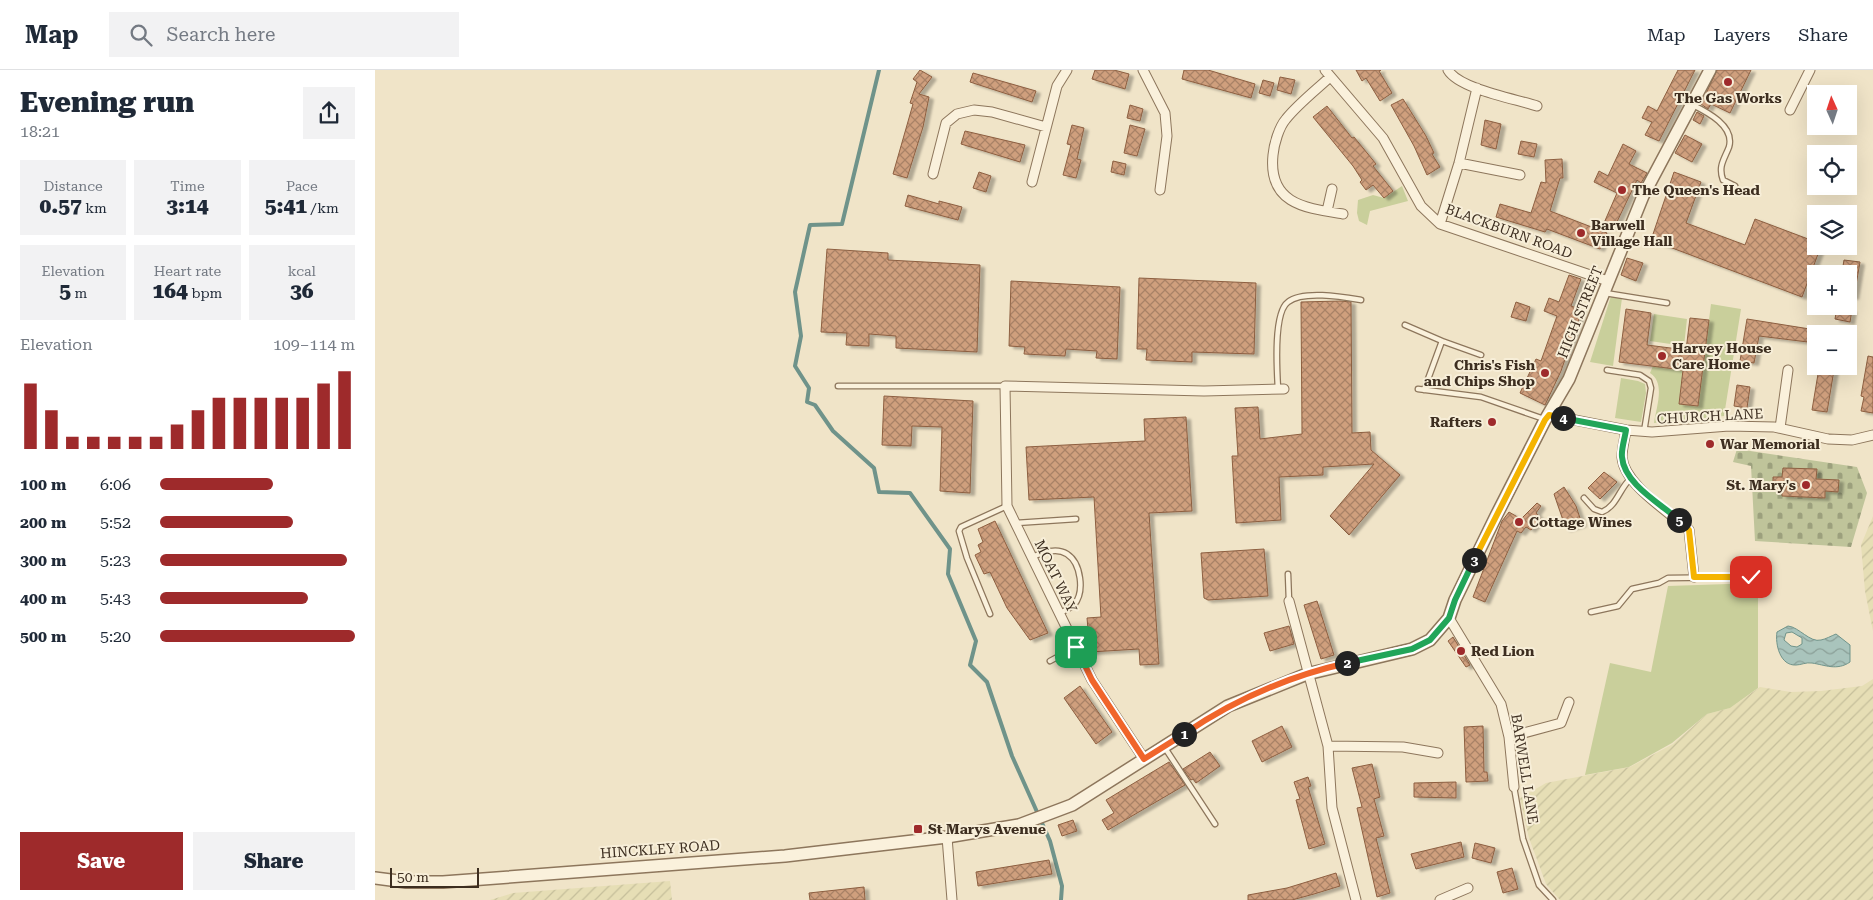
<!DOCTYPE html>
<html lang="en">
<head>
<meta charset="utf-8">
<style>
	body { margin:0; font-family:"Roboto Serif",serif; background:#f2f2f3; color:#1f2937; height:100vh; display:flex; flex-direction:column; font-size:19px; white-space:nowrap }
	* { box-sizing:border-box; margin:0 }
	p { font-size:16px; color:#747a83 }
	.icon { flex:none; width:28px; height:28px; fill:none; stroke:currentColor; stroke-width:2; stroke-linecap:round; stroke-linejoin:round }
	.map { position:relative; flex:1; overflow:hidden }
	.details { display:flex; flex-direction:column; background:#fff; width:375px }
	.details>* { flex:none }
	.needle { width:32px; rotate:357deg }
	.tools { position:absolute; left:1432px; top:15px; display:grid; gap:10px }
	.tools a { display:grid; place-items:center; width:50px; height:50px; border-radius:0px; background:#fff; box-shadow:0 5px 20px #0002; font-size:25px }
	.scale { position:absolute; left:15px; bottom:12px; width:89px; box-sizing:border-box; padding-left:5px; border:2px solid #3d2e20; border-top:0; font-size:14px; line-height:18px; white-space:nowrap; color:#3d2e20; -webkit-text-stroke:4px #f7eed8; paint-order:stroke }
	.pin { position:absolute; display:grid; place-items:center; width:42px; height:42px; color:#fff; margin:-21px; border-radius:10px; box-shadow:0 2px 8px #0006 }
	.km { position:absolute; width:25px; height:25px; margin:-12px; border-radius:50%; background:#222; color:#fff; font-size:14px; line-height:25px; text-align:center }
	.round { display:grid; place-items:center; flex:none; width:52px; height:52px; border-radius:0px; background:#f2f2f3 }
	.summary { display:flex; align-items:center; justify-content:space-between; height:85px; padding:0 20px }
	h1 { font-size:28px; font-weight:800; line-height:38px }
	.metrics { display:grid; grid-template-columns:repeat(3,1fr); gap:8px; height:85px; padding:5px 20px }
	.metrics div { display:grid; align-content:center; border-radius:0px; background:#f2f2f3; text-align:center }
	.metrics b { font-size:21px; font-weight:800 }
	.metrics small { font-size:14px; font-weight:400 }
	.metrics p { font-size:14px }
	.chart { height:140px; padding:10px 20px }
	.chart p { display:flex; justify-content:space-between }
	.chart svg { width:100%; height:90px; margin-top:5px; stroke:#9e2a2b; stroke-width:6 }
	.cta { display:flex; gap:10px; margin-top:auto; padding:10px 20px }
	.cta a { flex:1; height:58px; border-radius:0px; background:#9e2a2b; color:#fff; font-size:20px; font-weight:800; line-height:58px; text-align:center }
	.cta a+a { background:#f2f2f3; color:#1f2937 }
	ul { padding:0 20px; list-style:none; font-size:16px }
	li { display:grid; grid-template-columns:80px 60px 1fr; align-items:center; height:38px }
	li i { height:12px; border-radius:6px; background:#9e2a2b }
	header { display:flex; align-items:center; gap:30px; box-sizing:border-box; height:70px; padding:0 25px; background:#fff; border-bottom:1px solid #e0e1e3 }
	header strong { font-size:24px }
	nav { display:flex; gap:28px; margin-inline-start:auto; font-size:18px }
	.search { width:350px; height:45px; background:#f2f2f3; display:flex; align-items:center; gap:12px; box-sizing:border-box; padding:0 18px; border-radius:0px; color:#747a83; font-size:19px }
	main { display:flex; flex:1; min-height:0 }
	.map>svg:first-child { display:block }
</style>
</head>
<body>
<header>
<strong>Map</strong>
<div class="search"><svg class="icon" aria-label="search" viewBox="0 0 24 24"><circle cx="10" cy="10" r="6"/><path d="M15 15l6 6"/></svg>Search here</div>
<nav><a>Map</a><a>Layers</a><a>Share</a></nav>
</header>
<main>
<section class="details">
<div class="summary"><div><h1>Evening run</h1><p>18:21</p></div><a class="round"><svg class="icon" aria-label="share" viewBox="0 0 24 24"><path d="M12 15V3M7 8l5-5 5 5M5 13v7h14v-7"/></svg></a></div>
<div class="metrics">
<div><p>Distance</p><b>0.57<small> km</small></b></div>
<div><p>Time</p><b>3:14</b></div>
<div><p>Pace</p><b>5:41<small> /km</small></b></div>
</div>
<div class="metrics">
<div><p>Elevation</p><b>5<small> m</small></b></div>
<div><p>Heart rate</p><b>164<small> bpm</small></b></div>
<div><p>kcal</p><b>36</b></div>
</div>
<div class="chart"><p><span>Elevation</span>109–114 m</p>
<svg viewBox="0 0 160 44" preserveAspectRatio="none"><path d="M5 44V12M15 44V25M25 44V38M35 44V38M45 44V38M55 44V38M65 44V38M75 44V32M85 44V25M95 44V19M105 44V19M115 44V19M125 44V19M135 44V19M145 44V12M155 44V6"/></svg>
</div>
<ul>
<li><b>100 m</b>6:06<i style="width:58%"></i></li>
<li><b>200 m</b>5:52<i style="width:68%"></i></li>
<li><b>300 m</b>5:23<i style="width:96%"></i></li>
<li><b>400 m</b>5:43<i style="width:76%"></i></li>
<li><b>500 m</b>5:20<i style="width:100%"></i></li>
</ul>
<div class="cta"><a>Save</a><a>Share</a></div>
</section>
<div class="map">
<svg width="1498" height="830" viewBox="0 0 1498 830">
	<defs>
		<pattern id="farmland-furrows" width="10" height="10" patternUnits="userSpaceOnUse" patternTransform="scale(1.25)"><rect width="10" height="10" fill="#e6deb5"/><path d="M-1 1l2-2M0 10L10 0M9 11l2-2" fill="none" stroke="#c6bf9b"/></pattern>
		<pattern id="cemetery-stones" width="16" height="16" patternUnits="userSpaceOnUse" patternTransform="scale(1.25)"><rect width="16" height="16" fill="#bfc49a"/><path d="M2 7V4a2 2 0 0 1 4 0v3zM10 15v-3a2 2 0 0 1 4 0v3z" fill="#9ca07d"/></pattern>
		<pattern id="water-waves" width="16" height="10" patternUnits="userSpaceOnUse" patternTransform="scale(1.25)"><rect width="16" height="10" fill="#a9c4bc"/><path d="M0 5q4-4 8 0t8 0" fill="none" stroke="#8ba098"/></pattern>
		<pattern id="building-cross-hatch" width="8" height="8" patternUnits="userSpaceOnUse" patternTransform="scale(1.25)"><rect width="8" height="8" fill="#cf9f7d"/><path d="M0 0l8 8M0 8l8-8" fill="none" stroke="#a98266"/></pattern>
		<filter id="shadow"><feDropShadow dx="4.5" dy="2.5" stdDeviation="1" flood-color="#0004"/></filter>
	</defs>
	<rect width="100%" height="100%" fill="#f0e4c8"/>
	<path fill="url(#farmland-furrows)" d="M1498,446v115l-8,-40 -4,-46z
		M1498,609v221h-313l-14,-16 -17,-46 -9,-40 26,-15 84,-16 43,-23 34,-30 23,-6 30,-21 31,5 30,-1 41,-5z
		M295,811l2,19h-182l23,-7z"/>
	<path fill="#c9cf9b" d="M1027,116l6,15 -38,10 -3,14 -8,-4 -2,-8 1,-13 15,-5 11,3z
		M1236,226l11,2 -9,68 -23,-4z
		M1336,234l30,5 -17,107 -70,7c2,-15 12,-40 -4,-50l3,-7 30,4 -4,33 19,3z
		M1279,244l33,5 -3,27 -34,-5z
		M1246,308l17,3 7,3 1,9 -5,29 -26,-4z
		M1383,513v105l-28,20 -23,6 -35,29 -43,24 -44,8 25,-112 41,9 17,-86z"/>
	<path fill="url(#cemetery-stones)" d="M1362,379l120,18 10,26 -16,54 -96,-6 -4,-75 -18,-4z"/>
	<path fill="url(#water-waves)" stroke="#6f938a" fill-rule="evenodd" d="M1413,556c11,1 22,17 33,14 5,-1 10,-4 15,-6l14,11v17c-13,9 -25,3 -38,1 -6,-1 -11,2 -16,2 -16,1 -21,-21 -19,-33zM1417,562l10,6v6l-5,3 -6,-1 -7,-6 2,-7z"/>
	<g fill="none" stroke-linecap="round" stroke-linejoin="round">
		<path stroke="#6f938a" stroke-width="4" d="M504,0l-37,154 -32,1 -15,67 6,44 -6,30 14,22 -2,14 8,3 18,26 41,37 5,24 31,1 40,56 -2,25 28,67 -6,24 17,17 25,74 38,85 12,45 -1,14"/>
	</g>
	<path fill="url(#building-cross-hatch)" stroke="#8d5f41" filter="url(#shadow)" d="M545,0l12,7 -13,17 10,3 -6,30 -16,51 -14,-4 20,-70 -3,-1 7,-21 -4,-3z
		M720,0h19l15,4 -4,15 -33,-10z
		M809,0h24l47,14 -4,14 -69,-19z
		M981,0h25l-2,1 13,22 -12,8 -14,-23 -4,3z
		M1303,0h17l-36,71 -14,-6 7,-13 -10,-4 6,-12 9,5z
		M1342,0h34l-21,43 -19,-9 -3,5 -7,-5z
		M598,3l63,18 -4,11 -62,-20z
		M905,7l15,3 -4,14 -14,-4z
		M888,10l11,3 -4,13 -11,-3z
		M1028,29l23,37 8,17 -2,1 8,13 -13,8 -13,-29 -23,-41z
		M755,35l13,4 -3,12 -13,-3z
		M952,36l25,32 2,-1 18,22 4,5 -3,2 20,25 -9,7 -11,-13 -7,5 -6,-8 2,-2 -9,-14 -40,-49z
		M1322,42l7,4 -4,8 -7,-4z
		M1110,50l16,4 -5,25 -15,-4z
		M697,55l12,3 -7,31 4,1 -5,18 -13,-3 8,-30 -4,-1z
		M755,55l15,4 -8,27 -13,-3z
		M590,61l60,14 -5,17 -59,-18z
		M1310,65l17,9 -10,18 -17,-9z
		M1146,71l16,3 -3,13 -16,-3z
		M1248,74l13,7 -7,13 18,9 -6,10 -4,-3 -23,48 -10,-5 13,-30 -23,-11 5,-11 9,5z
		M1187,89l1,19h-3l-10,33 57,22 -7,16 -53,-20 -2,3 -49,-15 4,-13 31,9 10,-31 5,1 -1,-23z
		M738,91l13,3 -2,11 -13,-3z
		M604,102l12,4 -5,16 -13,-4z
		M1299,102l27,10 -15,41 59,22 10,-26 61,23v4h5l-19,51 -151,-57z
		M533,125l31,9v-3l23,6 -4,13 -53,-14z
		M452,179l61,4v7l92,5 -3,87 -81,-4v-12l-27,-2v12l-23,-1 1,-12 -26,-1z
		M1252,188l16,5 -7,18 -15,-6z
		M1469,190l16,2 -6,35 -5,-1v-22l-7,-2z
		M1194,205l12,4 -10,27 11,4 -21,61 -16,34 -25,-12 16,-34 5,2 16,-45 -13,-5 5,-13 10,4z
		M764,208l117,5 -2,71 -62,-2v10l-46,-2 1,-11h-10z
		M636,211l109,6 -3,72 -21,-1 1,-7 -31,-2 -1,7 -41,-2 1,-7 -16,-1z
		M965,231l11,1 1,131 18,-1 1,18 29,25 -51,60 -19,-19 44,-52 -51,3v8l-44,2 2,43 -45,3 -4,-67h6l-3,-48 23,-1 2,32 42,-5 -1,-132z
		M1141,232l14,5 -4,14 -15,-4z
		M1462,237l15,3 -2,12 -15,-3z
		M1251,239l25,4 -4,32 39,5 4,-32 19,2 -11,86 -19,-2 4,-34 -64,-8z
		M1372,249l69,11v13l-57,-7 -5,27 -14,-2z
		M1493,286l5,1v56l-12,-2 3,-14 -3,-1z
		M1444,298l15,2 -7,42 -15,-2z
		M1362,315l13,2 -3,21 -13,-2z
		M509,326l89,5 -3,92 -30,-2 2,-64 -30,-1 -1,20 -29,-1z
		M811,347l6,94 -43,2 10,151 -19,1 -1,-16 -49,3 -3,-34 14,-1 -7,-120 -65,3 -3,-53 119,-6 -1,-22z
		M1408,398l34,1 -1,10 23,1 -1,12 -13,-1v7l-43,-2v-6h-9v-13h9z
		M1229,402l13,10 -17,17 -12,-11z
		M1189,417l12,19 6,18 -16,5 -12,-35z
		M1162,433l4,3 -5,7 5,6 -10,11 -5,-3 -5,6 -4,-2 -32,71 -12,-5 29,-76 7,-9 12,7z
		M620,451l53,112 -18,7 -23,-32 -17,-36 -6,2 -9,-19 6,-3 -3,-7 5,-3 -5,-13z
		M889,479l4,47 -60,4 -4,-2 -3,-45z
		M942,531l17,54 -13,4 -17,-54z
		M914,556l5,18 -24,7 -6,-18z
		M1078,567l17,28 -4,2 -18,-26z
		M705,616l32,46 -16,12 -32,-46z
		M907,656l10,21 -30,15 -10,-21z
		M1108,656l1,46h3l1,9 -22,1 -2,-55z
		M835,682l10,14 -24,17 -3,-4 -2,1 -8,-11z
		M794,692l16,23 -77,45 -6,-10 12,-7 -8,-13z
		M997,694l8,33 -6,2 10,37 -8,2 14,55 -13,4 -20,-89 5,-1 -10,-39z
		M933,707l3,9 -3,1 17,57 -16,5 -13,-49 4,-1 -6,-17z
		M1081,712v16l-42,-1v-14z
		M698,750l4,11 -15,5 -4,-11z
		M1086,772l3,15 -48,12 -5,-15z
		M1100,773l20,5 -4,15 -19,-5z
		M674,790l3,14 -74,12 -2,-14z
		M1137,798l6,21 -15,4 -6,-21z
		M961,803l4,13 -26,8 -22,6h-44v-5l39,-7z
		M489,817l1,13h-55l-1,-7z"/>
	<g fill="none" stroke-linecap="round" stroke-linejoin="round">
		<defs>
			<path id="service" d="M1318,35c14,7 42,21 36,42 -5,13 -11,19 -6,33l12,6
				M1230,223l62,10
				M1030,255l37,16 -18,49
				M1067,271l39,14
				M1232,300l33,5 9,6 2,7 -7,44
				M463,316h167
				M903,319c-1,-18 -5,-76 10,-87 15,-12 55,-5 73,-2
				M1043,319l63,8 63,22
				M1209,428l10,11 8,3c15,-6 17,-23 29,-34
				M640,453l61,-4
				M657,487c10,-4 24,-10 35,-3 14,9 18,38 7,51 -4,3 -10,6 -14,8
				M913,504l1,27
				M1216,542l27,-6 14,-17 27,-6 9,-5 83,-1
				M615,544l-23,-56 -8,-27 2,-4 46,-21
				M675,591l26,-14
				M790,678l50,76
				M1139,717l9,52 16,46 14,15"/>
			<path id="minor" d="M768,0l22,43 2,23 -7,54
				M950,0l58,68 38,68 19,18 168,57
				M1073,0c11,19 68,29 89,36
				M955,7c-14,13 -32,27 -44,42 -7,8 -12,25 -13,36 -5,49 32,53 70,59
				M1415,40l20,-40
				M1084,93l61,12
				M558,104l13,-51 11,-9 17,-4 18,2 54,15
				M657,112l25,-96 10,-16
				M952,141l5,-22
				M1065,154l19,-61 18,-75
				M1174,345l77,15 26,2 77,-6 45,1 54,12 24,1 21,-5
				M1405,358l8,-58
				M1251,360c-1,8 -4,18 -4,27 2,28 48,55 67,73l5,47
				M914,531l39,145 4,62 24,92
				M1074,548l52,86 8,33 5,50
				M1134,667l52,-14 8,-21
				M953,676l75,1 35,6
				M769,689l-52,-79 -85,-174 -2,-120 199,5 80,-2
				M572,767l5,63
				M1065,830l28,-12"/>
			<path id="tertiary" d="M0,808l31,4h37l342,-26 162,-19 72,-12 53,-20 156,-99 79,-32 105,-25 18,-9 19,-22 6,-18 41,-84 49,-96 24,-41 74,-183 67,-126"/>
		</defs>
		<use href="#service" stroke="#8d765c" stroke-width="7"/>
		<use href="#minor" stroke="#8d765c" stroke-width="11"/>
		<use href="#tertiary" stroke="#8d765c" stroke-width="14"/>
		<use href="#service" stroke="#faf1dc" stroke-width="4.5"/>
		<use href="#minor" stroke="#faf1dc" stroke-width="9"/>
		<use href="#tertiary" stroke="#faf1dc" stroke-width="11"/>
	</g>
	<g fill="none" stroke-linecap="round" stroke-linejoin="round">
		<defs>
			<path id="split-1" d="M701,577l16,33 52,79 40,-25"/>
			<path id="split-2" d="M809,664c50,-34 105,-58 163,-71"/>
			<path id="split-3" d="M972,593l65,-14 18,-9 19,-22 6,-18 19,-40"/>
			<path id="split-4" d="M1099,490l71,-140 4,-5 14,3"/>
			<path id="split-5" d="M1188,348l63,12c-1,8 -5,19 -4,27 2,27 39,47 57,63"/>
			<path id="split-6" d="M1304,450l10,10 5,47h57"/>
		</defs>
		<use href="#split-1" stroke="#fff" stroke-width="10"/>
		<use href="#split-2" stroke="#fff" stroke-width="10"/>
		<use href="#split-3" stroke="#fff" stroke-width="10"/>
		<use href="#split-4" stroke="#fff" stroke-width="10"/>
		<use href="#split-5" stroke="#fff" stroke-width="10"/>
		<use href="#split-6" stroke="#fff" stroke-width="10"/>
		<use href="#split-1" stroke="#f0652b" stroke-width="6"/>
		<use href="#split-2" stroke="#f0652b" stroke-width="6"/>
		<use href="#split-3" stroke="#22a559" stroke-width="6"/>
		<use href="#split-4" stroke="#f5b400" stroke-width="6"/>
		<use href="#split-5" stroke="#22a559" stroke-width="6"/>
		<use href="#split-6" stroke="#f5b400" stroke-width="6"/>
	</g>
	<g fill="#9e2a2b" stroke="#f7eed8" stroke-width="2">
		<circle cx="1353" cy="12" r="5"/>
		<circle cx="1247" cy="120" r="5"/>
		<circle cx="1206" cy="163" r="5"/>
		<circle cx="1287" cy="286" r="5"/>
		<circle cx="1170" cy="303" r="5"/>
		<circle cx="1117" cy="352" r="5"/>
		<circle cx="1335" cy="374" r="5"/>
		<circle cx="1431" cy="415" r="5"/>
		<circle cx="1144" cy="452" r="5"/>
		<circle cx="1086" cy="581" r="5"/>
		<rect x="538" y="754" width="10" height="10" rx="2.5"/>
	</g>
	<g text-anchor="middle" stroke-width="4" stroke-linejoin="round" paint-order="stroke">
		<g font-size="14" font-weight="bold" fill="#3d2e20" stroke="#f7eed8" text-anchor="start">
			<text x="1353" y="33" text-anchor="middle">The Gas Works</text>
			<text x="1257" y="125">The Queen's Head</text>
			<text x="1216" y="160">Barwell<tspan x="1216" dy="16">Village Hall</tspan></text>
			<text x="1297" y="283">Harvey House<tspan x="1297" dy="16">Care Home</tspan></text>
			<text x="1160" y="300" text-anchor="end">Chris's Fish<tspan x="1160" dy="16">and Chips Shop</tspan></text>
			<text x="1107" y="357" text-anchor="end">Rafters</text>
			<text x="1345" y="379">War Memorial</text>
			<text x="1421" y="420" text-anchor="end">St. Mary's</text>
			<text x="1154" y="457">Cottage Wines</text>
			<text x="1096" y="586">Red Lion</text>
			<text x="553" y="764">St Marys Avenue</text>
		</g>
		<g font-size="14" fill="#3d2e20" stroke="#f7eed8">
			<text transform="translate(1134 161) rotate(20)" y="5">BLACKBURN ROAD</text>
			<text transform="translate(1205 242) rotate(-68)" y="5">HIGH STREET</text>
			<text transform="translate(1335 346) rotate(-3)" y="5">CHURCH LANE</text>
			<text transform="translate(681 506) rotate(64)" y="5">MOAT WAY</text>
			<text transform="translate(1150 699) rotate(81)" y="5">BARWELL LANE</text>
			<text transform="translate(285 779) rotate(-4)" y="5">HINCKLEY ROAD</text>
		</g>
	</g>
</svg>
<div class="tools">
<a><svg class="needle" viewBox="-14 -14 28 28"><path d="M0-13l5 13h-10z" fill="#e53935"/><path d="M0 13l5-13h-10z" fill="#747a83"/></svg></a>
<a><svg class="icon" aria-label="locate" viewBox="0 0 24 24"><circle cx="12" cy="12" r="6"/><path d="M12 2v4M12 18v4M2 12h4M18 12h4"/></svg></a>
<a><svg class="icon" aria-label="layers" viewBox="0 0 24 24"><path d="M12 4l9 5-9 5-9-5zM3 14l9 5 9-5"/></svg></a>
<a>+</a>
<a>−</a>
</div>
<div class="scale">50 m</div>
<div class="pin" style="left:701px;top:577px;background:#1e9e55"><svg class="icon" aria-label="arrive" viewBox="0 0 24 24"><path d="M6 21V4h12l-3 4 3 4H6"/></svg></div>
<div class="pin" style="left:1376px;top:507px;background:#d93025"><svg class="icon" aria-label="check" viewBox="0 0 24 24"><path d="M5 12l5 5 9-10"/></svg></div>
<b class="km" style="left:809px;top:664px">1</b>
<b class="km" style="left:972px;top:593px">2</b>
<b class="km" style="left:1099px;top:490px">3</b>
<b class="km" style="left:1188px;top:348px">4</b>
<b class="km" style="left:1304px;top:450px">5</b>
</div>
</main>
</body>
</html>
